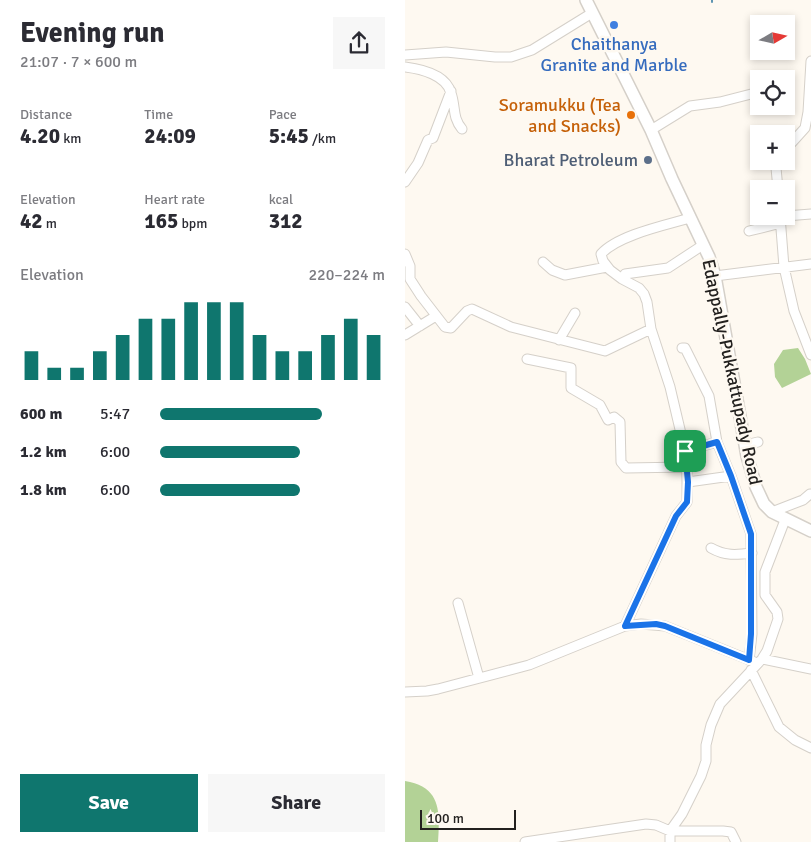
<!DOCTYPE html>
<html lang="en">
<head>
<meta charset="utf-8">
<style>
	body { margin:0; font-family:Signika,sans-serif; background:#f7f7f7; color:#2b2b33; height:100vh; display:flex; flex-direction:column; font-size:19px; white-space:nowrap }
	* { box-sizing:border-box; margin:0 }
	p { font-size:16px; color:#7c7c81 }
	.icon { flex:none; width:28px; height:28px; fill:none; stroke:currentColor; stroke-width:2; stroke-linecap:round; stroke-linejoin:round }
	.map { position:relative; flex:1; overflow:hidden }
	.details { display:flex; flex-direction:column; background:#fff; width:405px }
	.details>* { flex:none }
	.needle { width:32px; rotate:81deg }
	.fabs { position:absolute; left:345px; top:15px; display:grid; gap:10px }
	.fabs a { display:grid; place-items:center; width:45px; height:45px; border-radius:0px; background:#fff; box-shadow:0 2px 8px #0003; font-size:25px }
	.scale { position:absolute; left:15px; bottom:12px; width:96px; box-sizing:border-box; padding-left:5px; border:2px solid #23211f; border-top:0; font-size:14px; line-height:18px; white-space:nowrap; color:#23211f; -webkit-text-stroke:4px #fef9f1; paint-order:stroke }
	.pin { position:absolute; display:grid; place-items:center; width:42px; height:42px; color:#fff; margin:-21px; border-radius:10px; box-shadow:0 2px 8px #0006 }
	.round { display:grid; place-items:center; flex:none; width:52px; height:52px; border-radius:0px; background:#f7f7f7 }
	.summary { display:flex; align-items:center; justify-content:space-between; height:85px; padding:0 20px }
	h1 { font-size:28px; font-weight:800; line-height:38px }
	.stats { display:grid; grid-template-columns:repeat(3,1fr); gap:8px; height:85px; padding:5px 20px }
	.stats div { display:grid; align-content:center }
	.stats b { font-size:21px; font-weight:800 }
	.stats small { font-size:14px; font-weight:400 }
	.stats p { font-size:14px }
	.chart { height:140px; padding:10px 20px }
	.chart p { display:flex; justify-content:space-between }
	.chart svg { width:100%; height:90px; margin-top:5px; stroke:#0f766e; stroke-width:6 }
	.cta { display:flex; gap:10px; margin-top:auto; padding:10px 20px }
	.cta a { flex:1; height:58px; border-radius:0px; background:#0f766e; color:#fff; font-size:20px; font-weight:800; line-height:58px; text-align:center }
	.cta a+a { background:#f7f7f7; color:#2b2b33 }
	ul { padding:0 20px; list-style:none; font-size:16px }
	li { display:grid; grid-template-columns:80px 60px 1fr; align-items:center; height:38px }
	li i { height:12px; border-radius:6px; background:#0f766e }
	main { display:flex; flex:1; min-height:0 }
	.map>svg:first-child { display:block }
</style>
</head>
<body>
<main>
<section class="details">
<div class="summary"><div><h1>Evening run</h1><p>21:07 · 7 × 600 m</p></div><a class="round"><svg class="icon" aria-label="share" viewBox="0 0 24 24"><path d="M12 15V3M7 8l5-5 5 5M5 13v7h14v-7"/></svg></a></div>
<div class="stats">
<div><p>Distance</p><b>4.20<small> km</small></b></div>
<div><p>Time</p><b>24:09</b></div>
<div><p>Pace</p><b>5:45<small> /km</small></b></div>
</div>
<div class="stats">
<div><p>Elevation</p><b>42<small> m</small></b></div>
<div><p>Heart rate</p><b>165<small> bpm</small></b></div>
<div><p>kcal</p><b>312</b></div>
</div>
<div class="chart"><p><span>Elevation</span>220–224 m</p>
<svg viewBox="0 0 160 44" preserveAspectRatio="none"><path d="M5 44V30M15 44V38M25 44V38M35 44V30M45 44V22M55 44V14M65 44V14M75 44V6M85 44V6M95 44V6M105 44V22M115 44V30M125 44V30M135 44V22M145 44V14M155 44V22"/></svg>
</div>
<ul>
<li><b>600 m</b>5:47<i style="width:72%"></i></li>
<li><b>1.2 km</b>6:00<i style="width:62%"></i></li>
<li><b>1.8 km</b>6:00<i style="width:62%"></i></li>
</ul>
<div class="cta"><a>Save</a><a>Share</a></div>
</section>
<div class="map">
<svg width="406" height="842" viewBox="0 0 406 842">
	<rect width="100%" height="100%" fill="#fef9f1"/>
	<path fill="#b3d296" d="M393,348l7,11 6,15 -29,14 -7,-11 -1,-13 9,-14z
		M0,781c36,6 35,30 33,61h-33z"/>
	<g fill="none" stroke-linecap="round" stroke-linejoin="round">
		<path stroke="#5e95b2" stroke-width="2" d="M307,2v-2"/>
		<defs>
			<path id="minor" d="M0,55l41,-3 49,5h16l21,-7 60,-37
				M0,67c16,2 41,8 46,26 5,14 1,24 11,36
				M246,130l39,-24 30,-4 39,-10
				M381,149l19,-21 3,-16 3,-51
				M0,182l13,-19 10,-23 5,-2 18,-47
				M373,189l-2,-21 3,-7
				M375,216l4,51 10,44 17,44
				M381,216l25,-2
				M344,231l32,-8
				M0,254l5,12v13l11,17 24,31 6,1 16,-17 5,-2 39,18 94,24 46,-22
				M138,262l9,8 13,5 42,-8
				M220,274l43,-6 35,-23
				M310,276l96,-12
				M0,307l15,19
				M0,335l31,-19
				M154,340l16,-27
				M277,348h3l24,48 8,46 14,34 20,58 1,100 -3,26
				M122,359l44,9v20l29,17 8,15 6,-3 6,5 1,40 5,6 60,-1
				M340,445l13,-3
				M280,451l32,-9
				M283,482l43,-6
				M367,512l31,-12 7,-6
				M306,548c14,8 25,7 41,5
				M53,603l21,75
				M220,626l51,-110 11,-14v-43l-17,-72 -19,-58 -4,-27 -3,-8 -5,-6 -17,-9 -12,-9 -7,-9 -2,-7c17,-19 65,-29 89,-36
				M357,659l49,10
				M346,670l28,57 16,13 16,8
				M0,692l22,-1 11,-2 91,-24 96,-39 16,-2 24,2 92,37
				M120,842l121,-18 10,1 14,6h53l8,1 5,10
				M265,842v-11l12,-17 19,-38 5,-15v-16l5,-20 9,-21 42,-45 5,-8 11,-32 -1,-7 -12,-17v-23l20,-52"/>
			<path id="major" d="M181,0l65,130 21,49 37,78 6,19 32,180 9,31 8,17 8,8 39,19"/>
		</defs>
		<use href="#minor" stroke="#d5d0c9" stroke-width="11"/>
		<use href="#major" stroke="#d5d0c9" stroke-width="14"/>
		<use href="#minor" stroke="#fff" stroke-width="9"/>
		<use href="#major" stroke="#fff" stroke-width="11"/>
	</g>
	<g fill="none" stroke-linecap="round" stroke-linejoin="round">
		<defs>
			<path id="route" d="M312,442l14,34 20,58v100l-2,26 -84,-34 -9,-2 -31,2 51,-110 11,-14 1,-20 -3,-31z"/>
		</defs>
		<use href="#route" stroke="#fff" stroke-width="10"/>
		<use href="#route" stroke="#1a73e8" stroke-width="6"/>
	</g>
	<circle fill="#3f7fe0" stroke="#fef9f1" stroke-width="2" cx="209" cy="25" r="5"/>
	<circle fill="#e8710a" stroke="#fef9f1" stroke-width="2" cx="226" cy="115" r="5"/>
	<circle fill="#5c6f8a" stroke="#fef9f1" stroke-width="2" cx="243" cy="160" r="5"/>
	<g text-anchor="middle" stroke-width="5" stroke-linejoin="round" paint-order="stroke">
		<g font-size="18" fill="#366cbe" stroke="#fef9f1">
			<text x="209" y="50">Chaithanya<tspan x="209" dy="21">Granite and Marble</tspan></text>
		</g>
		<g font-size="18" fill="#c56008" stroke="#fef9f1" text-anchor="end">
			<text x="216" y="111">Soramukku (Tea<tspan x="216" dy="21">and Snacks)</tspan></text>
		</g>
		<g font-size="18" fill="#4e5e75" stroke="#fef9f1" text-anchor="end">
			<text x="233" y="166">Bharat Petroleum</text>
		</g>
		<g font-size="18" fill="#23211f" stroke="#fef9f1">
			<text transform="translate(327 372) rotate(78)" y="6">Edappally-Pukkattupady Road</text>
		</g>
	</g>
</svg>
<div class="fabs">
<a><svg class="needle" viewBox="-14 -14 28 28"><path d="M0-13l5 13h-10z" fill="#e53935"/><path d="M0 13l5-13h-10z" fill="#7c7c81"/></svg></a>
<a><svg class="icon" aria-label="locate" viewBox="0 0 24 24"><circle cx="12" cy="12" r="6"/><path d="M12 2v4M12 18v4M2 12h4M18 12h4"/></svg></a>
<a>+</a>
<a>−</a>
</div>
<div class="scale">100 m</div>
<div class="pin" style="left:280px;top:451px;background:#1e9e55"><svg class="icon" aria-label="arrive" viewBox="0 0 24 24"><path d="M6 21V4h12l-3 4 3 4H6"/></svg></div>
</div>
</main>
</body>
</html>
